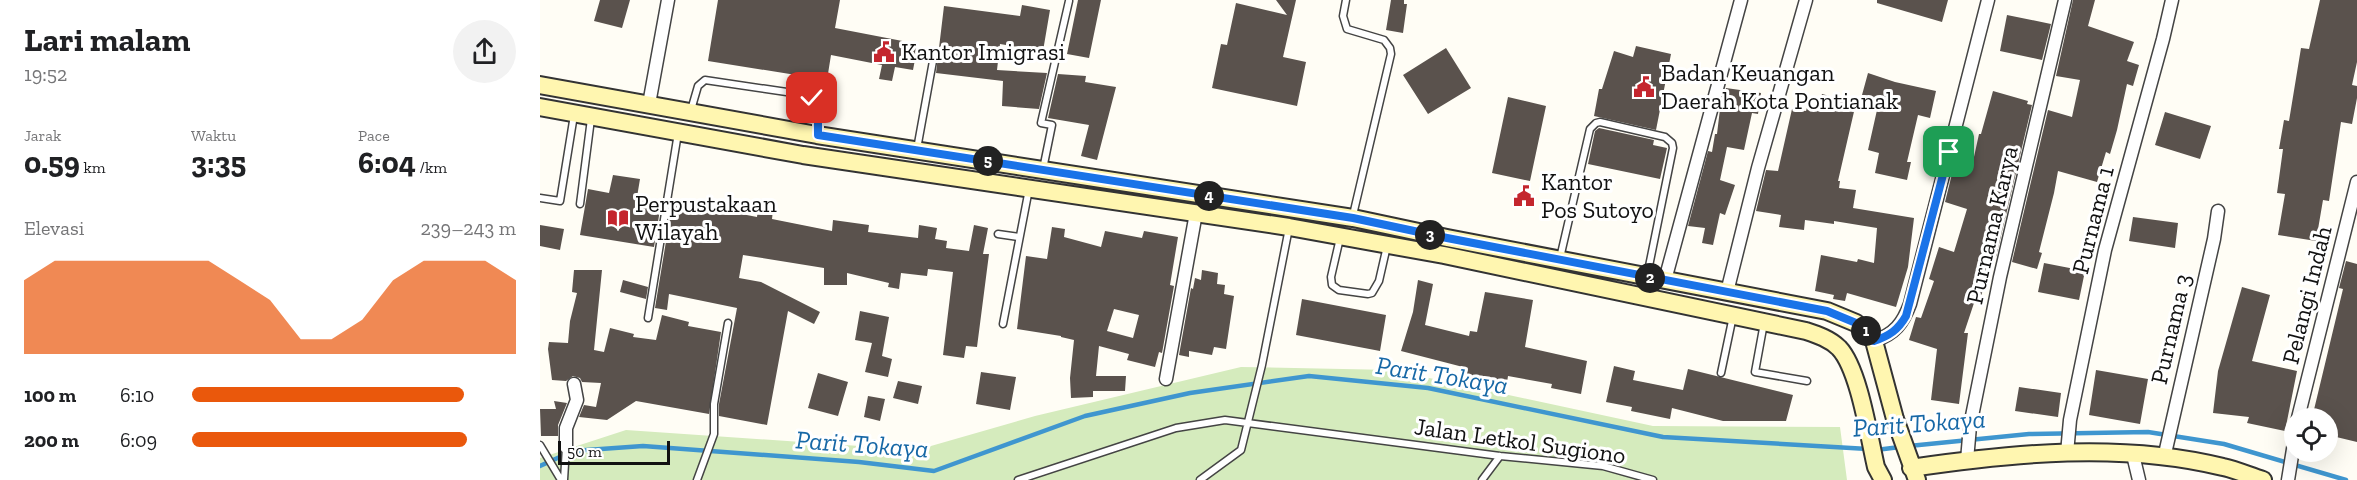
<!DOCTYPE html>
<html lang="id">
<head>
<meta charset="utf-8">
<style>
	body { margin:0; font-family:"Zilla Slab",serif; background:#f2f2f2; color:#202124; height:100vh; display:flex; flex-direction:column; font-size:22px; white-space:nowrap }
	* { box-sizing:border-box; margin:0 }
	p { font-size:20px; color:#757577 }
	.icon { flex:none; width:33px; height:33px; fill:none; stroke:currentColor; stroke-width:2; stroke-linecap:round; stroke-linejoin:round }
	.map { position:relative; flex:1; overflow:hidden }
	.panel { display:flex; flex-direction:column; background:#fff; width:540px }
	.panel>* { flex:none }
	.buttons { position:absolute; left:1744px; top:408px; display:grid; gap:12px }
	.buttons a { display:grid; place-items:center; width:54px; height:54px; border-radius:50%; background:#fff; box-shadow:0 6px 24px #0002; font-size:30px }
	.scale { position:absolute; left:18px; bottom:15px; width:112px; box-sizing:border-box; padding-left:6px; border:3px solid #111; border-top:0; font-size:16px; line-height:21px; white-space:nowrap; color:#111; -webkit-text-stroke:4px #fff; paint-order:stroke }
	.pin { position:absolute; display:grid; place-items:center; width:51px; height:51px; color:#fff; margin:-26px; border-radius:12px; box-shadow:0 3px 9px #0006 }
	.km { position:absolute; width:30px; height:30px; margin:-15px; border-radius:50%; background:#222; color:#fff; font-size:16px; line-height:30px; text-align:center }
	.round { display:grid; place-items:center; flex:none; width:63px; height:63px; border-radius:32px; background:#f2f2f2 }
	.head { display:flex; align-items:center; justify-content:space-between; height:102px; padding:0 24px }
	h1 { font-size:33px; font-weight:800; line-height:45px }
	.figures { display:grid; grid-template-columns:repeat(3,1fr); gap:9px; height:102px; padding:6px 24px }
	.figures div { display:grid; align-content:center }
	.figures b { font-size:30px; font-weight:800 }
	.figures small { font-size:16px; font-weight:400 }
	.figures p { font-size:16px }
	.chart { height:168px; padding:12px 24px }
	.chart p { display:flex; justify-content:space-between }
	.chart svg { width:100%; height:108px; margin-top:6px; fill:#ea580c; opacity:.7 }
	ul { padding:0 24px; list-style:none; font-size:20px }
	li { display:grid; grid-template-columns:96px 72px 1fr; align-items:center; height:45px }
	li i { height:15px; border-radius:8px; background:#ea580c }
	main { display:flex; flex:1; min-height:0 }
	.map>svg:first-child { display:block }
</style>
</head>
<body>
<main>
<section class="panel">
<div class="head"><div><h1>Lari malam</h1><p>19:52</p></div><a class="round"><svg class="icon" aria-label="share" viewBox="0 0 24 24"><path d="M12 15V3M7 8l5-5 5 5M5 13v7h14v-7"/></svg></a></div>
<div class="figures">
<div><p>Jarak</p><b>0.59<small> km</small></b></div>
<div><p>Waktu</p><b>3:35</b></div>
<div><p>Pace</p><b>6:04<small> /km</small></b></div>
</div>
<div class="chart"><p><span>Elevasi</span>239–243 m</p>
<svg viewBox="0 0 160 44" preserveAspectRatio="none"><path d="M0 44V14L10 6L20 6L30 6L40 6L50 6L60 6L70 14L80 22L90 38L100 38L110 30L120 14L130 6L140 6L150 6L160 14V44z"/></svg>
</div>
<ul>
<li><b>100 m</b>6:10<i style="width:84%"></i></li>
<li><b>200 m</b>6:09<i style="width:85%"></i></li>
</ul>
</section>
<div class="map">
<svg width="1817" height="480" viewBox="0 0 1817 480">
	<rect width="100%" height="100%" fill="#fffdf5"/>
	<path fill="#d5ebbd" d="M701,367l151,3 261,56 187,1 7,53h-1307v-22l86,-28 291,20 118,-34z"/>
	<g fill="none" stroke-linecap="round" stroke-linejoin="round">
		<path stroke="#3f96cf" stroke-width="4.5" d="M1369,446l120,-12 119,-2 76,12 122,36
			M1336,450l24,-3
			M0,466l33,-15 70,-5 216,16 75,9 151,-55 105,-23 119,-17 119,12 235,49 205,12"/>
	</g>
	<path fill="#5a524d" fill-rule="evenodd" d="M60,0h30l-8,28 -28,-7z
		M178,0h122l-5,28 83,16 -5,26 -18,-3 -3,14 -13,-2 3,-14 -51,-10 -4,25 -119,-19z
		M538,0h23l-12,58 -22,-4z
		M736,0h20l-13,57 23,5 -9,44 -85,-18 9,-44 6,1 9,-42 51,12z
		M851,0h13v4h3l-4,29 -17,-3z
		M1337,0h71l-6,22 -65,-19z
		M1533,0h22l-7,26 46,16 -7,19 12,4 -6,21 -6,-2 -10,46 -7,24 -4,-2 -9,30 -39,-11 -4,22 -15,59 3,1 -5,16 -25,-7 36,-152 24,7 8,-37 -24,-4z
		M1780,0h37v62l-5,23 5,1v12l-5,26 -11,-2 -12,79 -6,-1 -7,41 -38,-6 7,-41 -8,-1 6,-44h-4l5,-29 5,1 12,-73 8,1z
		M482,5l28,5 -7,41 -43,-7 -3,26 50,3 -8,36 -37,-3 1,-25 -67,-8 8,-67 76,10z
		M1467,15l44,9 -9,36 -42,-9z
		M1096,46l35,8 -15,76 -62,-14 5,-27h3l12,-38 19,6z
		M906,48l25,40 -43,26 -25,-39z
		M1328,73l27,9 41,9 -6,27 -12,-3 -11,47h4l-4,18 -32,-7 4,-20 -11,-3 9,-40 -18,-4z
		M518,74l28,2 -1,6 31,5 -19,73 -16,-4 8,-31 -41,-7z
		M1186,88l35,5 -3,21 -6,-1 -8,37 -17,-3 -7,33 15,5 -10,30 -5,-2 -7,32 -11,-2 3,-15 -17,-2 20,-75 4,1 3,-18h2l3,-25z
		M1453,91l35,10 -1,3 5,1 -36,152 -2,-1 -13,40 -4,-2 -13,39h4l-9,71 -28,-4 6,-51 -28,-9 7,-23 5,1 13,-37 -5,-2 10,-32 15,5 13,-43 -22,-7 10,-40 17,4 7,-32h2z
		M1282,94l34,9 -18,78h2l-1,7 17,2 -3,18 61,10 -6,49 -12,40 -49,-14 -2,8 -12,-2 1,-4 -19,-4 6,-36 36,7 1,-3 16,4 3,-35 -43,-7v3l-29,-4 -1,10 -25,-3 2,-12 -25,-4 10,-41 12,1 14,-62 14,2 2,-7 10,3z
		M968,97l38,9 -16,75 -38,-8z
		M1625,112l46,14 -11,33 -45,-14z
		M1059,128l55,12 -1,5 14,3 -7,31 -72,-15 7,-33z
		M73,175l27,4 -3,18 24,6 -7,44 -74,-12 8,-46 21,4z
		M219,199l15,2 -2,18 60,12 1,-11 36,5 -1,7 50,6 1,-13 18,3 -2,11 12,2 -1,7 23,3 5,-26 14,3 -5,26h6l-12,93 -11,-1 -2,12 -21,-3 10,-83 -25,-3 -1,7 -26,-3 -2,16 -11,-2 1,-4 -42,-10v12h-23v-17l-81,-13 -4,23 22,4 59,30 -6,12 -26,-13 -21,114 -48,-9v-12l18,-96 -68,-14 -2,16 -12,-2 17,-103 34,5v-3l51,10z
		M1593,217l45,6 -3,25 -46,-7z
		M0,225l24,4 -4,21 -20,-4z
		M512,227l13,2 -1,8 37,10 4,-16 37,7 2,-7 34,6 -8,48 4,1 -12,67 -3,-1 -4,15 -28,-7 2,-6 -30,-8 -3,30h30l-1,15h-32v6l-22,1 -1,-20 4,-38 -13,-3v-1l-44,-7 9,-73 21,3zM574,309l25,6 -6,23 -26,-7z
		M1806,261l11,3v178l-29,-7v-17h-16l31,-129 -4,-1z
		M1504,263l41,8 -6,29 -41,-8z
		M34,270h28l-8,80 10,2 6,-24 24,6 -1,3 23,3 6,-25 27,7 -1,4 33,6 -12,82 -73,-13 -29,19 -28,-3 5,-12 12,2 5,-24 -19,-1 -2,-4 -7,-2 -7,5 -14,-1 -4,-31 1,-7 19,1 2,-22 7,-28 -5,-1z
		M662,270l16,3 -1,11 8,1 -1,9 10,2 -8,53 -12,-2 -2,8 -23,-4v6l-10,-2 12,-67 2,1 2,-11 6,2z
		M83,280l25,7 -2,12 -26,-7z
		M878,280l15,4 -8,41 44,11 1,-5 7,1 8,-40 48,8 -8,47 62,14 -6,33 -30,-6 1,-4 -44,-8 -2,13 -45,-9 2,-13 -62,-16 12,-39z
		M1702,287l28,8 -18,66 45,10 -12,60 -38,-8 2,-6 -36,-4 5,-42z
		M762,299l84,16 -6,36 -84,-16z
		M320,311l29,6 -7,39 10,3 -4,18 -23,-5 7,-29 -17,-3z
		M1074,366l21,5 -2,9 50,10 5,-21 105,26 -7,26h-63l-51,-13 -2,11 -39,-8 1,-4 -26,-5z
		M1556,370l52,9 -8,45 -51,-9z
		M441,372l35,5 -6,33 -34,-6z
		M278,373l30,9 -10,34 -30,-8z
		M358,381l24,5 -4,18 -25,-6z
		M1479,387l42,6 -3,24 -43,-6z
		M328,396l17,3 -5,22 -16,-4z
		M14,401l13,2 -9,22v11h-17l-1,-27h16z"/>
	<g fill="none" stroke-linecap="round" stroke-linejoin="round">
		<defs>
			<path id="lane" d="M806,0l-3,16 4,13 37,11 6,8 1,6 -38,161
				M151,110l7,-24 7,-6 102,15c13,9 10,22 10,37
				M377,149l16,-88
				M503,169l9,-44 -11,-2 28,-122
				M0,198l20,3 14,-86
				M40,204l11,-85
				M458,234l21,3
				M800,238l-9,39 1,8 7,5 29,4 4,-1 7,-12 8,-35
				M1020,258l30,-129 6,-6 4,-1 65,15 7,6 1,5 -26,128
				M108,318l30,-185
				M1224,323l-9,49 52,9
				M463,324l26,-135
				M1181,373l12,-57
				M0,445l21,35
				M24,480l2,-33
				M157,480l17,-46v-30l14,-81
				M478,480l158,-52 49,-8 275,36 103,10 50,14
				M660,480l41,-30 21,-85 27,-137
				M942,480l18,-24"/>
			<path id="street" d="M109,104l19,-104
				M1125,280l76,-280
				M1187,292l31,-124 48,-168
				M1334,341c21,-7 29,-18 36,-37l78,-304
				M626,379l30,-166
				M1758,418l59,-236
				M26,447v-19l11,-28 -3,-16
				M1527,453l3,-33 35,-170 58,-211 9,-39
				M1593,455l6,25
				M1624,458l50,-219 4,-28
				M1427,460l3,-34 30,-149 65,-277
				M1748,480l7,-43"/>
			<path id="secondary" d="M0,85l277,50 536,83 94,20 380,73 29,12 18,18 21,78 22,61
				M0,107l263,48 486,72 155,28 362,76c12,4 24,8 33,17 20,21 30,89 37,119l7,13
				M1371,468c102,-15 211,-26 312,-1 14,3 27,9 40,13"/>
		</defs>
		<use href="#lane" stroke="#444" stroke-width="9"/>
		<use href="#street" stroke="#444" stroke-width="15"/>
		<use href="#secondary" stroke="#333" stroke-width="20"/>
		<use href="#lane" stroke="#fff" stroke-width="6"/>
		<use href="#street" stroke="#fff" stroke-width="12"/>
		<use href="#secondary" stroke="#fff6b0" stroke-width="16"/>
	</g>
	<g fill="none" stroke-linecap="round" stroke-linejoin="round">
		<defs>
			<path id="route" d="M272,98l6,9v28l535,83 94,20 380,73 29,12 18,18c15,-5 24,-11 32,-25l43,-164"/>
		</defs>
		<use href="#route" stroke="#fff" stroke-width="12"/>
		<use href="#route" stroke="#1a73e8" stroke-width="8"/>
	</g>
	<defs>
		<symbol id="civic-bare" viewBox="-9 -9 18 18"><path d="M-.6-6.5H3V-4.5H.6V-3L4-1V1h2V6H-6V1h2V-1L-.6-3ZM-1.2 2.5V6h2.4V2.5Z" fill="#c4262e" stroke="#fff" stroke-width="2.5" paint-order="stroke"/></symbol>
		<symbol id="library-bare" viewBox="-9 -9 18 18"><path d="M-6-4Q-3-5.5-.7-3.5V5Q-3 3-6 4ZM6-4Q3-5.5 .7-3.5V5Q3 3 6 4Z" fill="#c4262e" stroke="#fff" stroke-width="2.5" paint-order="stroke"/></symbol>
	</defs>
	<g fill-rule="evenodd">
		<use href="#civic-bare" x="329" y="37" width="30" height="30"/>
		<use href="#civic-bare" x="1089" y="72" width="30" height="30"/>
		<use href="#civic-bare" x="969" y="181" width="30" height="30"/>
		<use href="#library-bare" x="63" y="203" width="30" height="30"/>
	</g>
	<g text-anchor="middle" stroke-width="6" stroke-linejoin="round" paint-order="stroke">
		<g font-size="24" fill="#111" stroke="#fff" text-anchor="start">
			<text x="361" y="60">Kantor Imigrasi</text>
			<text x="1121" y="81">Badan Keuangan<tspan x="1121" dy="28">Daerah Kota Pontianak</tspan></text>
			<text x="1001" y="190">Kantor<tspan x="1001" dy="28">Pos Sutoyo</tspan></text>
			<text x="95" y="212">Perpustakaan<tspan x="95" dy="28">Wilayah</tspan></text>
		</g>
		<g font-size="24" fill="#111" stroke="#fff">
			<text transform="translate(1553 220) rotate(-76)" y="8">Purnama 1</text>
			<text transform="translate(1452 225) rotate(-77)" y="8">Purnama Karya</text>
			<text transform="translate(1767 295) rotate(-76)" y="8">Pelangi Indah</text>
			<text transform="translate(1631 329) rotate(-77)" y="8">Purnama 3</text>
			<text transform="translate(980 441) rotate(8)" y="8">Jalan Letkol Sugiono</text>
		</g>
		<g font-size="26" font-style="italic" fill="#1768a6" stroke="#fff">
			<text transform="translate(902 375) rotate(9)" y="9">Parit Tokaya</text>
			<text transform="translate(1379 423) rotate(-4)" y="9">Parit Tokaya</text>
			<text transform="translate(322 444) rotate(4)" y="9">Parit Tokaya</text>
		</g>
	</g>
</svg>
<div class="buttons">
<a><svg class="icon" aria-label="locate" viewBox="0 0 24 24"><circle cx="12" cy="12" r="6"/><path d="M12 2v4M12 18v4M2 12h4M18 12h4"/></svg></a>
</div>
<div class="scale">50 m</div>
<div class="pin" style="left:1409px;top:152px;background:#1e9e55"><svg class="icon" aria-label="arrive" viewBox="0 0 24 24"><path d="M6 21V4h12l-3 4 3 4H6"/></svg></div>
<div class="pin" style="left:272px;top:98px;background:#d93025"><svg class="icon" aria-label="check" viewBox="0 0 24 24"><path d="M5 12l5 5 9-10"/></svg></div>
<b class="km" style="left:1326px;top:331px">1</b>
<b class="km" style="left:1110px;top:278px">2</b>
<b class="km" style="left:890px;top:235px">3</b>
<b class="km" style="left:669px;top:196px">4</b>
<b class="km" style="left:448px;top:161px">5</b>
</div>
</main>
</body>
</html>
